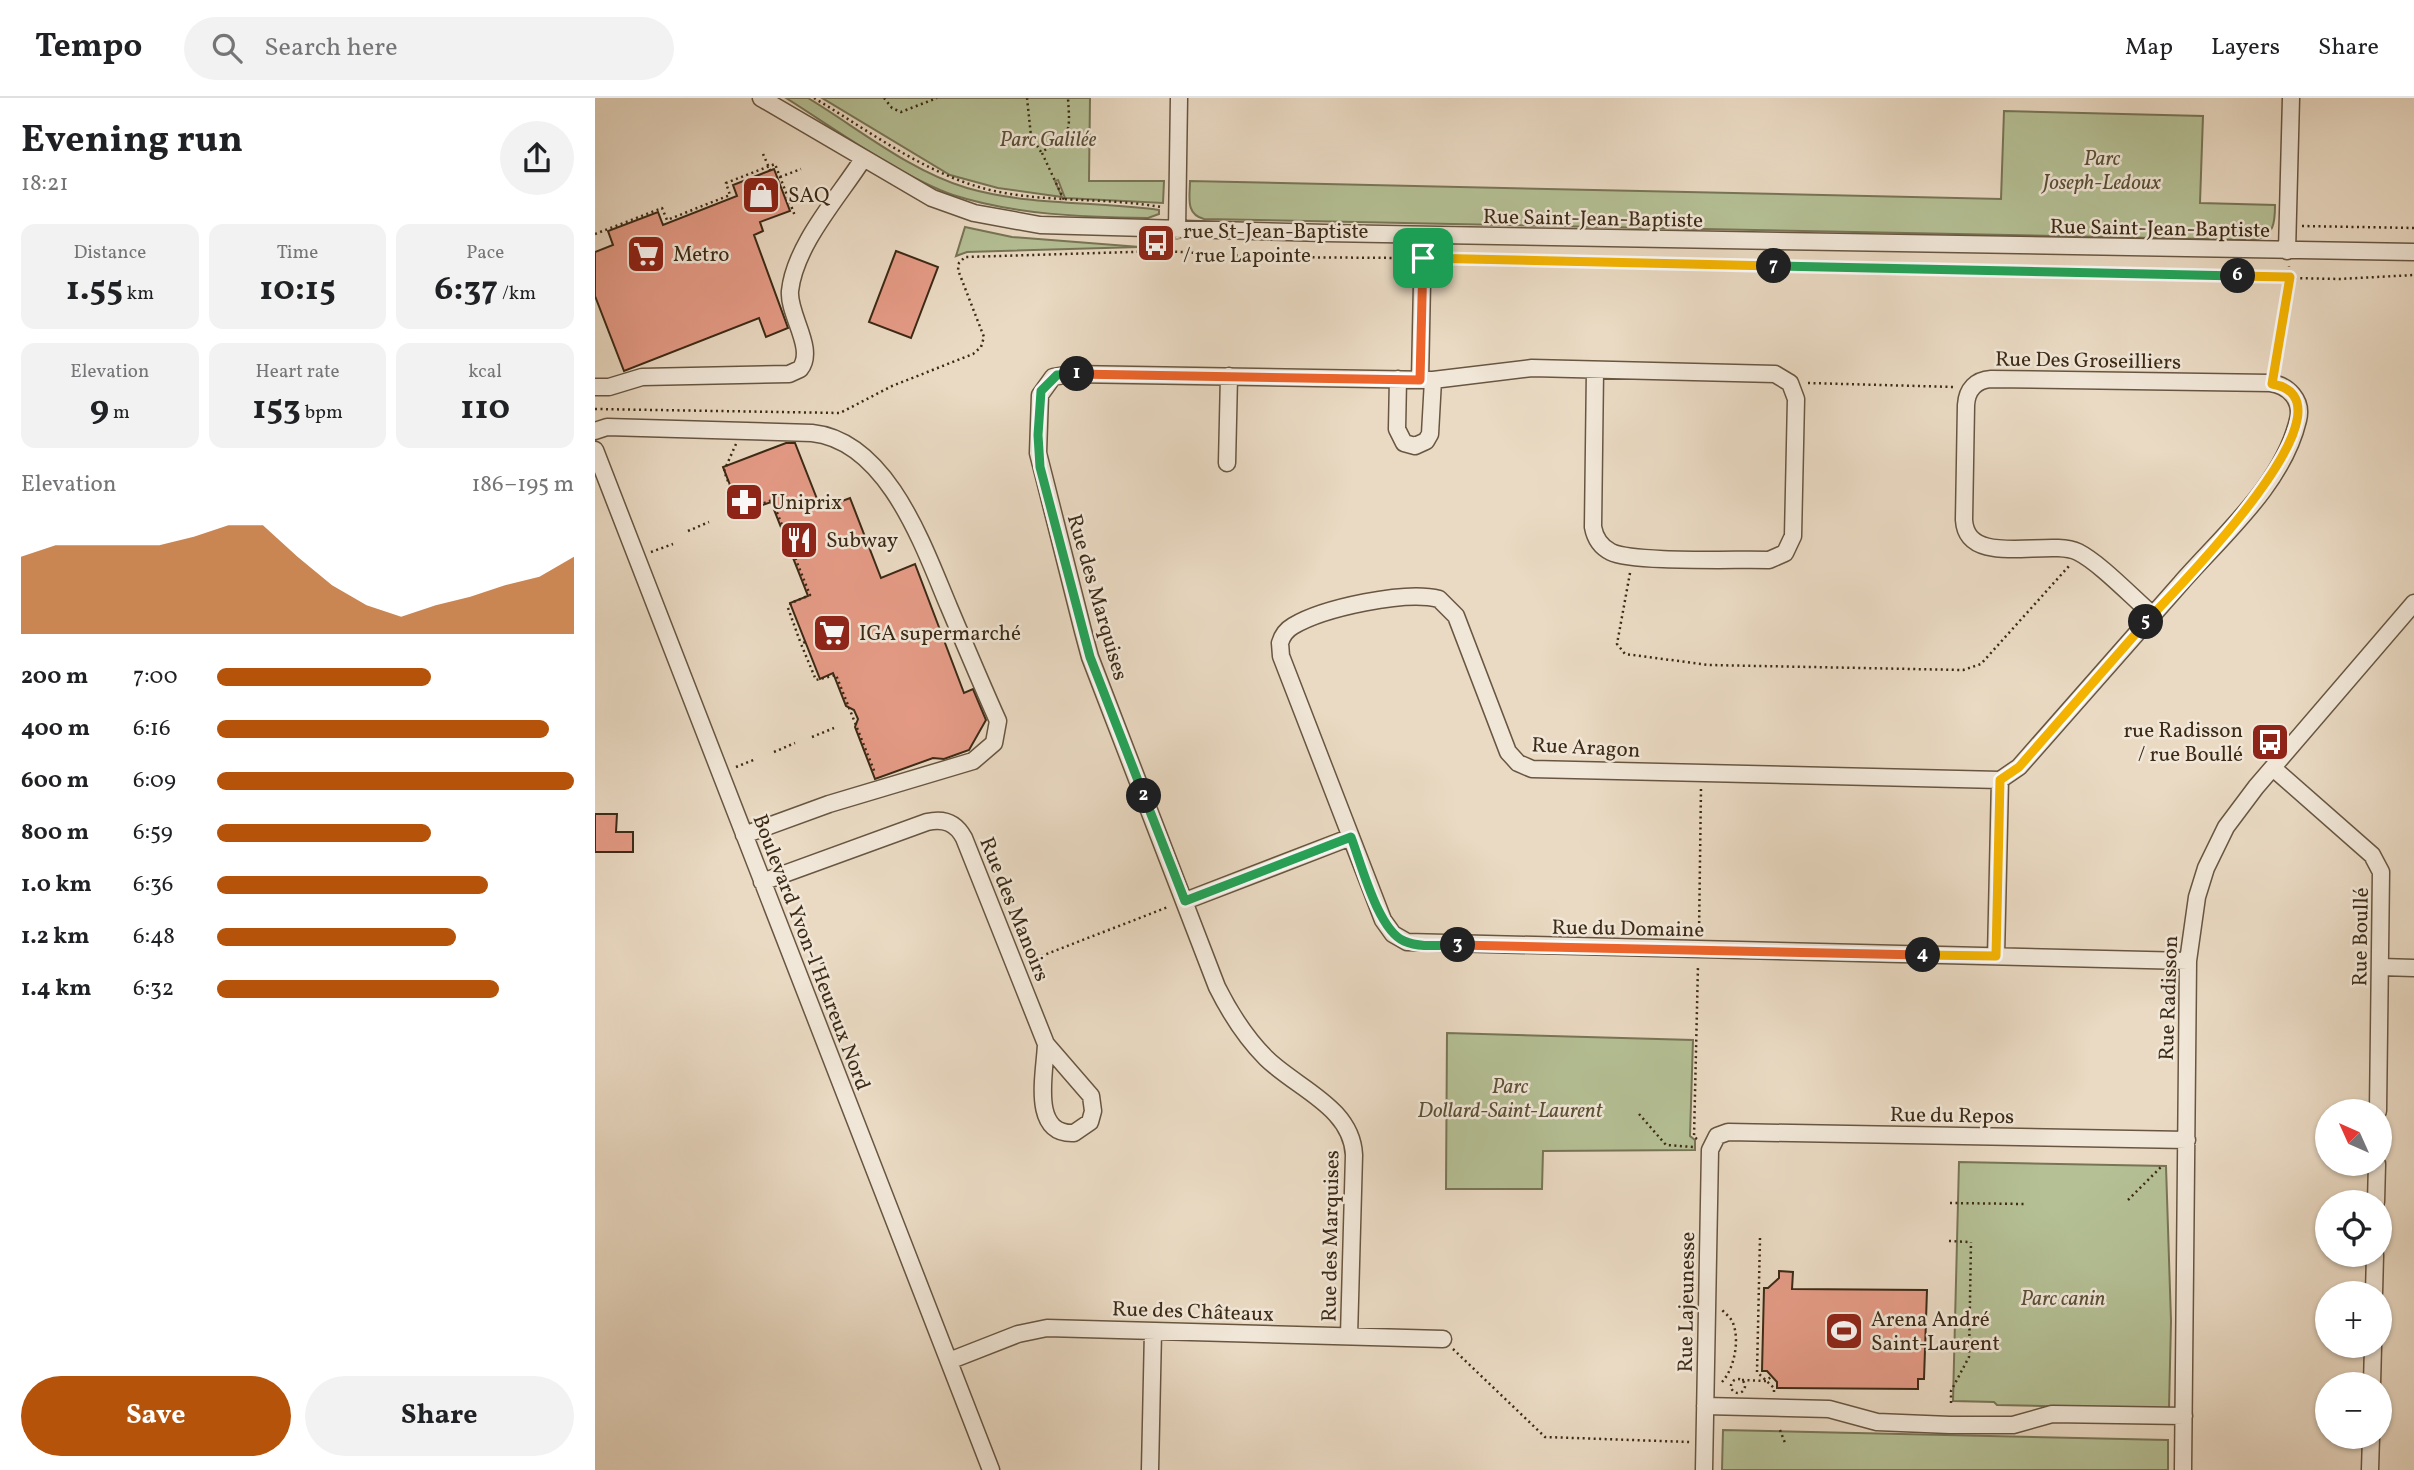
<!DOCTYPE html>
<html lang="en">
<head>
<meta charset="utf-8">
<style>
	body { margin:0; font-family:Vollkorn,serif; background:#f2f2f2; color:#202124; height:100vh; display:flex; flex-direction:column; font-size:26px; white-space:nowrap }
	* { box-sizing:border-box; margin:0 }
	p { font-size:23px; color:#757577 }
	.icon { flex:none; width:38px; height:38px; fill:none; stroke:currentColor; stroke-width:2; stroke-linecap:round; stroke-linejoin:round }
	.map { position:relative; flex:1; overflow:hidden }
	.side { display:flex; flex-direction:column; background:#fff; width:595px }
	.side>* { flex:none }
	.needle { width:46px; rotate:315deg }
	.fabs { position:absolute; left:1720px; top:1001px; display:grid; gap:14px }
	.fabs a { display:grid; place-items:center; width:77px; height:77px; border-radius:50%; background:#fff; box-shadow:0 2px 5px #0004; font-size:35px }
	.pin { position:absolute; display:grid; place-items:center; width:60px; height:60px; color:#fff; margin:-30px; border-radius:14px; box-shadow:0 4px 10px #0006 }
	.km { position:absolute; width:35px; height:35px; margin:-18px; border-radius:50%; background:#222; color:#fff; font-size:19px; line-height:35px; text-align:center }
	.round { display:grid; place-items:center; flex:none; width:74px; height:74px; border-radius:37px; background:#f2f2f2 }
	.head { display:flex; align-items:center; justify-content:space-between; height:119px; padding:0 21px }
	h1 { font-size:38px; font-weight:700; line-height:52px }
	.metrics { display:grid; grid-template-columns:repeat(3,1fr); gap:10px; height:119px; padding:7px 21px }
	.metrics div { display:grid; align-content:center; border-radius:14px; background:#f2f2f2; text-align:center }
	.metrics b { font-size:35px; font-weight:700 }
	.metrics small { font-size:19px; font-weight:400 }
	.metrics p { font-size:19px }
	.chart { height:196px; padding:14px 21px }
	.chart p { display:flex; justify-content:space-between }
	.chart svg { width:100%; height:126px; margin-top:7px; fill:#b45309; opacity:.7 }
	.action { display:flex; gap:14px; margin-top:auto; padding:14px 21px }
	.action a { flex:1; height:80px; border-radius:42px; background:#b45309; color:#fff; font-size:28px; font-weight:700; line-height:80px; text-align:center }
	.action a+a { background:#f2f2f2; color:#202124 }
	ul { padding:0 21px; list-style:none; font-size:23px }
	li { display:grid; grid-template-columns:112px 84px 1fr; align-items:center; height:52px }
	li i { height:18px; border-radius:9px; background:#b45309 }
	header { display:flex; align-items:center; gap:42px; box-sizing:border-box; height:98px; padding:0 35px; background:#fff; border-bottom:2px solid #e0e0e0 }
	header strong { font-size:33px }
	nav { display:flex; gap:38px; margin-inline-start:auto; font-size:24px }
	.search { width:490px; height:63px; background:#f2f2f2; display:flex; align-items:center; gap:18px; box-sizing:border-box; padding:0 24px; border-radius:38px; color:#757577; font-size:26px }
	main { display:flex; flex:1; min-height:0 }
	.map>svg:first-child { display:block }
</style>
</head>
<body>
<header>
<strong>Tempo</strong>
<div class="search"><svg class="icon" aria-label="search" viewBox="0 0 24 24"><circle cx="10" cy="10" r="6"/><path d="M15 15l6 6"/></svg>Search here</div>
<nav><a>Map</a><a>Layers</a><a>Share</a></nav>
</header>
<main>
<section class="side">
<div class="head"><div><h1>Evening run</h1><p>18:21</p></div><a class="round"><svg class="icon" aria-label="share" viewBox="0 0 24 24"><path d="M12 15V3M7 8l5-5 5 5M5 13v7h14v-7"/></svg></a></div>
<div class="metrics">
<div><p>Distance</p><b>1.55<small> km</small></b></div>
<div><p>Time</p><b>10:15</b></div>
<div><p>Pace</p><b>6:37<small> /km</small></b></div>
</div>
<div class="metrics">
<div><p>Elevation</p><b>9<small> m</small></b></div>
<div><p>Heart rate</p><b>153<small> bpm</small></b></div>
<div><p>kcal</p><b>110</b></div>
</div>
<div class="chart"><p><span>Elevation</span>186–195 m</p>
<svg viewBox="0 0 160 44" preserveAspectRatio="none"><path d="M0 44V17L10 13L20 13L30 13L40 13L50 10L60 6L70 6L80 17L90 27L100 34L110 38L120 34L130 31L140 27L150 24L160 17V44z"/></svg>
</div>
<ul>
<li><b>200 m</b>7:00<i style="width:60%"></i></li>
<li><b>400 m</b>6:16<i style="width:93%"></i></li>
<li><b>600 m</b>6:09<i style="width:100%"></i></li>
<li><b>800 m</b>6:59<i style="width:60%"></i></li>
<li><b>1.0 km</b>6:36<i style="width:76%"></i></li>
<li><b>1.2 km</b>6:48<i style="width:67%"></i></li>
<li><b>1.4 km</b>6:32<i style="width:79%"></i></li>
</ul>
<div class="action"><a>Save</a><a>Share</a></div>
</section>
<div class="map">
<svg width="1819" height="1372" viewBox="0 0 1819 1372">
	<rect width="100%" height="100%" fill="#eadac3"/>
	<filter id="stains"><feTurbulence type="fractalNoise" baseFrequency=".00286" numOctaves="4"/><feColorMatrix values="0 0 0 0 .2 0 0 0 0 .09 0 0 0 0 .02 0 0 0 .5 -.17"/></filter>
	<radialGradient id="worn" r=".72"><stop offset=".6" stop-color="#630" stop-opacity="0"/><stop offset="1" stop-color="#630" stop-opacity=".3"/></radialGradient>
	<path fill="#b5c095" stroke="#787556" stroke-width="2" d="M191,0h22c51,31 102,73 159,90 63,18 128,13 192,22v4l-11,4c-66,-1 -132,-3 -195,-23 -50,-17 -121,-68 -167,-97z
		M227,0h268l-1,83h75l-1,22 -98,-5 -7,-18 -3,1 7,16 -64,-9 -48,-13z
		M1409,13l199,5 -3,87 75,2c0,18 -1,31 -21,35l-1050,-21c-19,-5 -14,-22 -14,-38l811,18z
		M370,129l47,10 128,10 -173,5 -11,4z
		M852,935l246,7 -3,96 5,4v10l-152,1 -1,38h-96z
		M1364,1064l207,4 5,155 -2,88 -172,-4 -3,-3 -41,-1z
		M1128,1332l445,10v30h-446z"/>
	<path fill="#e59b86" stroke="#3c2a16" stroke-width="2" d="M179,71l16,42 -30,11 3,9 -9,4 34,93 -22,9 -7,-19 -135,53 -29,-75v-44l18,-7 -5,-14 50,-19 5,13 74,-29 -4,-11z
		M301,153l42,16 -27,71 -42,-16z
		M191,345h9l26,66 29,-11 31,80 34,-14 49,129 9,-4 13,31 -17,30 -25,9 -11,-1 -58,21 -20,-52 3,-8 -4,-9 -8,-4 -13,-33 -13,6 -30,-76 18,-7 -37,-94 -30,11 -18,-46z
		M0,716h22l-1,18h17v20h-38z
		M1184,1173l14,1 -1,17 135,1 -3,89h-6v10l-141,-1v-6l-10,-11h-5l2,-83h4l11,-10z"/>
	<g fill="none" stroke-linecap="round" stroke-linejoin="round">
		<defs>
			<path id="minor" d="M166,0l171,100 42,15 66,12 286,8 1088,19
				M582,132l2,-132
				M1692,153l4,-153
				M803,281l-1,50 7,14 11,3 11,-5 4,-7 3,-54
				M825,282l3,-145
				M0,289h14l33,-10 147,-3 11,-5c16,-20 -12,-54 -10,-78 5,-46 48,-93 73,-132
				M0,333l12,-4 205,6c76,8 112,115 137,174 16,38 32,76 49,114l-4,22 -21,18 -144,43 -85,31
				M0,352l396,1020
				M632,365l2,-87
				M1678,670l99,87 9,17 -3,239
				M1405,682l-468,-11 -14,-6 -10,-11 -52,-136 -17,-17c-33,-9 -116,9 -146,27 -7,4 -11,10 -13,17l1,13 102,264 10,14 14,8 781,19
				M167,784l165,-60c17,-4 29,1 37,16l82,206 45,52 2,15 -3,11 -16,11c-44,2 -29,-60 -28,-89
				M590,803l166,-64
				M1401,858l4,-176 19,-13c54,-62 108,-123 162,-184 42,-48 102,-99 117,-163 5,-20 -10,-35 -28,-37l-279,-4c-15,1 -24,10 -25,26l-2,115c3,49 85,18 114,32 22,11 55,46 75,63
				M1786,869l33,1
				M1781,1104l1,-38
				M1779,1195l1,-38
				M754,1238l5,-181c-2,-48 -58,-67 -88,-97 -21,-21 -36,-45 -49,-71l-127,-330 -7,-26 -45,-178 2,-58 13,-18 18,-3 362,6 99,-12 243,6 15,9 6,16 -3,137 -8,17 -16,7c-31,-1 -136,3 -158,-8 -10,-5 -16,-14 -18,-25l2,-157
				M354,1263l69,-27 29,-6 396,11
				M1777,1286l1,-38
				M1110,1308l124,3 48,13 73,3h63l39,-11 132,2
				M555,1372l3,-139
				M1109,1372l6,-320 7,-14 11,-4 459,8
				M1588,1372l5,-509 9,-64 9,-29 20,-41 30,-40 158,-184
				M1775,1372l1,-33"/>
		</defs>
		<use href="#minor" stroke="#685641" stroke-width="19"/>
		<path stroke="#3c2a16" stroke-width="2.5" stroke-dasharray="2 3.5" stroke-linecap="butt" d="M219,0c57,34 111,76 176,92 56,13 114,7 171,17
			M289,0l8,10 9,4 36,-14
			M432,0l4,38 10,16c31,-16 29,-21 27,-54
			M447,55l22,47
			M168,56l7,16
			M185,79l21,-8
			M1707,128l112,2
			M0,136l67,-26 5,12 63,-25 -4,-12 49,-19 20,52
			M842,161l902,20 75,-4
			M1680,272l14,-93v-11
			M1213,285l147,4
			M0,311l245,4 52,-27 81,-32 8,-7 3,-10 -26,-67 1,-7 6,-6 199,-6 100,6 142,1
			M141,346l-12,27 16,41 32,-12 38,95 -19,8 -3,5 13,36
			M132,417l13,-5
			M93,433l21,-9
			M56,454l22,-8
			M1035,475l-13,71 8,10 84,11 254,5 18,-6 88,-98
			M210,544l-4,2 15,36 20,-5 39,98
			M217,639l22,-9
			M179,654l21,-9
			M141,669l20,-8
			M1104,836l2,-147
			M436,862l137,-53
			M1044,1016l27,31 28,2
			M1102,1041l-3,-2 4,-172
			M1533,1102l35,-35
			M1355,1105l75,1
			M1165,1140l-3,134 17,16v4
			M1354,1143l20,1
			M858,1251l92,88 145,5
			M1136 1288a7 7 0 1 1 14 0a7 7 0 1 1-14 0Z
			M1147,1282l24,1 6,-5
			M1127,1284c12,-13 18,-41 11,-59 -2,-5 -7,-9 -11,-13
			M1356,1305v-12l18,-34 2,-115
			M1185,1332l5,13"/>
		<use href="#minor" stroke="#f1e7d8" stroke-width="16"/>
	</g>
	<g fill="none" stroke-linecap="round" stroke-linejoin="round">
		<defs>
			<path id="split-1" d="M482,276l343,6 3,-122"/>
			<path id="split-2" d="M482,276l-20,1 -16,16 -3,44 2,32 50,190 54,139"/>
			<path id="split-3" d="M549,698l41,105 166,-64c10,26 27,93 53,104 16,7 37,4 54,4"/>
			<path id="split-4" d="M863,847l465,10"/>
			<path id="split-5" d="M1328,857l73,1 4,-176 19,-13 127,-145"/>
			<path id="split-6" d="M1551,524c23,-26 222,-222 126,-238l18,-107 -52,-1"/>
			<path id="split-7" d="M1179,168l464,10"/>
			<path id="split-8" d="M828,160l351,8"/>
		</defs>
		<use href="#split-1" stroke="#fff" stroke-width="14"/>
		<use href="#split-2" stroke="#fff" stroke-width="14"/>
		<use href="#split-3" stroke="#fff" stroke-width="14"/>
		<use href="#split-4" stroke="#fff" stroke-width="14"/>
		<use href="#split-5" stroke="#fff" stroke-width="14"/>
		<use href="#split-6" stroke="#fff" stroke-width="14"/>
		<use href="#split-7" stroke="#fff" stroke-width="14"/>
		<use href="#split-8" stroke="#fff" stroke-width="14"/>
		<use href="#split-1" stroke="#f0652b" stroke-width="9"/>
		<use href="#split-2" stroke="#22a559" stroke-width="9"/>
		<use href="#split-3" stroke="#22a559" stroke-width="9"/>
		<use href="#split-4" stroke="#f0652b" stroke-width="9"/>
		<use href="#split-5" stroke="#f5b400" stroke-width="9"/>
		<use href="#split-6" stroke="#f5b400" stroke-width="9"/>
		<use href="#split-7" stroke="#22a559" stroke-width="9"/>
		<use href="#split-8" stroke="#f5b400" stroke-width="9"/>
	</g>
	<defs>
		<symbol id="shop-square" viewBox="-11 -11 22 22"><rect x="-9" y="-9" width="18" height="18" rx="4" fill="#8f2418" stroke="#f1e7d8"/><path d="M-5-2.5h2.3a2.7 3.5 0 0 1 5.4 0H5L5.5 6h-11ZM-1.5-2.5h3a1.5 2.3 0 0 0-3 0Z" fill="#fff"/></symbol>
		<symbol id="bus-square" viewBox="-11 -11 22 22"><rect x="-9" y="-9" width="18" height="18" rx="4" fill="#8f2418" stroke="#f1e7d8"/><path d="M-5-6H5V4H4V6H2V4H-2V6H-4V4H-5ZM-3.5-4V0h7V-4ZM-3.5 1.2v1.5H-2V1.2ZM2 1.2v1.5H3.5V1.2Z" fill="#fff"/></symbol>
		<symbol id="supermarket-square" viewBox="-11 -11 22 22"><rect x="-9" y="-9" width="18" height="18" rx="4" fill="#8f2418" stroke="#f1e7d8"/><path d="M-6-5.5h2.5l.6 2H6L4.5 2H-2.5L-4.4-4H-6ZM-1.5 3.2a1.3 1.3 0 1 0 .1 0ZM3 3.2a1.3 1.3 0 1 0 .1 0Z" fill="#fff"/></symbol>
		<symbol id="pharmacy-square" viewBox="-11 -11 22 22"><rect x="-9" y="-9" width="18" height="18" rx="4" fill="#8f2418" stroke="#f1e7d8"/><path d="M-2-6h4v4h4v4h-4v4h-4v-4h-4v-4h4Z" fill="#fff"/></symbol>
		<symbol id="restaurant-square" viewBox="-11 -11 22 22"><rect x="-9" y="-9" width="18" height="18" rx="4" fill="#8f2418" stroke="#f1e7d8"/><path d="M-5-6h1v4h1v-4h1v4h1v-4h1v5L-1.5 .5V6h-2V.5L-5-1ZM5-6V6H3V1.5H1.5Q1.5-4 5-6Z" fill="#fff"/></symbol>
		<symbol id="stadium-square" viewBox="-11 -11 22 22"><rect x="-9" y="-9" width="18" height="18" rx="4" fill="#8f2418" stroke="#f1e7d8"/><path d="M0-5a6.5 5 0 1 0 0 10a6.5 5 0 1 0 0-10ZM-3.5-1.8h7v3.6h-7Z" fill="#fff"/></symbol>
	</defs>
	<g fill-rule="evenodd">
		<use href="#shop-square" x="144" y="75" width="44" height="44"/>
		<use href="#bus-square" x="539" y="123" width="44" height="44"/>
		<use href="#supermarket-square" x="29" y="134" width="44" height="44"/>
		<use href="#pharmacy-square" x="127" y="382" width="44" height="44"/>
		<use href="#restaurant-square" x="182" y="420" width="44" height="44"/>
		<use href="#supermarket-square" x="215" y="513" width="44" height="44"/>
		<use href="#bus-square" x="1653" y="622" width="44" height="44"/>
		<use href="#stadium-square" x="1227" y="1211" width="44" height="44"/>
	</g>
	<g text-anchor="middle" stroke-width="5" stroke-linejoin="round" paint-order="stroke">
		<g font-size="21" font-style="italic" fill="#5a5036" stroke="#f1e7d8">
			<text x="453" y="48">Parc Galilée</text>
			<text x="1507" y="67">Parc<tspan x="1507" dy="24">Joseph-Ledoux</tspan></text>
			<text x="915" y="995">Parc<tspan x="915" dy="24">Dollard-Saint-Laurent</tspan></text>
			<text x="1468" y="1207">Parc canin</text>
		</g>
		<g font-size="21" fill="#3c2a16" stroke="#f1e7d8" text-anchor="start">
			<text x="193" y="104">SAQ</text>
			<text x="588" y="140">rue St-Jean-Baptiste<tspan x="588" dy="24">/ rue Lapointe</tspan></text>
			<text x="78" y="163">Metro</text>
			<text x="176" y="411">Uniprix</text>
			<text x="231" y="449">Subway</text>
			<text x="264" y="542">IGA supermarché</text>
			<text x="1648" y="639" text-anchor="end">rue Radisson<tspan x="1648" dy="24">/ rue Boullé</tspan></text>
			<text x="1276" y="1228">Arena André<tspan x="1276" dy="24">Saint-Laurent</tspan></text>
		</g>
		<g font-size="21" fill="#3c2a16" stroke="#f1e7d8">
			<text transform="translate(998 120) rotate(1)" y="7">Rue Saint-Jean-Baptiste</text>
			<text transform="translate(1565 130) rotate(1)" y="7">Rue Saint-Jean-Baptiste</text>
			<text transform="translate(1493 262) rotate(1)" y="7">Rue Des Groseilliers</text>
			<text transform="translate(503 499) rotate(74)" y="7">Rue des Marquises</text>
			<text transform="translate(991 649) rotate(3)" y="7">Rue Aragon</text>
			<text transform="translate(420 811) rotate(68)" y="7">Rue des Manoirs</text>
			<text transform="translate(1033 830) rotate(1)" y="7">Rue du Domaine</text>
			<text transform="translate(1765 839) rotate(-89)" y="7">Rue Boullé</text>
			<text transform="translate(217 854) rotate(69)" y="7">Boulevard Yvon-l'Heureux Nord</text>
			<text transform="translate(1573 900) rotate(-88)" y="7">Rue Radisson</text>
			<text transform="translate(1357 1017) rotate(1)" y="7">Rue du Repos</text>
			<text transform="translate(735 1138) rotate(-89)" y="7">Rue des Marquises</text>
			<text transform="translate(1091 1204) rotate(-89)" y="7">Rue Lajeunesse</text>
			<text transform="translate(598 1213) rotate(2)" y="7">Rue des Châteaux</text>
		</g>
	</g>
	<rect width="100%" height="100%" filter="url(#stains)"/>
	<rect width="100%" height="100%" fill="url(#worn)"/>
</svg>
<div class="fabs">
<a><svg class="needle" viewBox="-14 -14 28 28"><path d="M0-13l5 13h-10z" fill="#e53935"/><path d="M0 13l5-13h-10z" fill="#757577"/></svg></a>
<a><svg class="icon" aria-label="locate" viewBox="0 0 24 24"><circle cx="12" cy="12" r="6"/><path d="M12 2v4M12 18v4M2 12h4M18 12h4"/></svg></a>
<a>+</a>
<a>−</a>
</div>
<div class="pin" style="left:828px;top:160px;background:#1e9e55"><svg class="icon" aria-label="arrive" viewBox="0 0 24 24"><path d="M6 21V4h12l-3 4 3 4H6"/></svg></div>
<b class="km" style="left:482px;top:276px">1</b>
<b class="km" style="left:549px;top:698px">2</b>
<b class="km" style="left:863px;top:847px">3</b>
<b class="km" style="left:1328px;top:857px">4</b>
<b class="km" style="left:1551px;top:524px">5</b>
<b class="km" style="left:1643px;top:178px">6</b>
<b class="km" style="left:1179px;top:168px">7</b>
</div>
</main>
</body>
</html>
